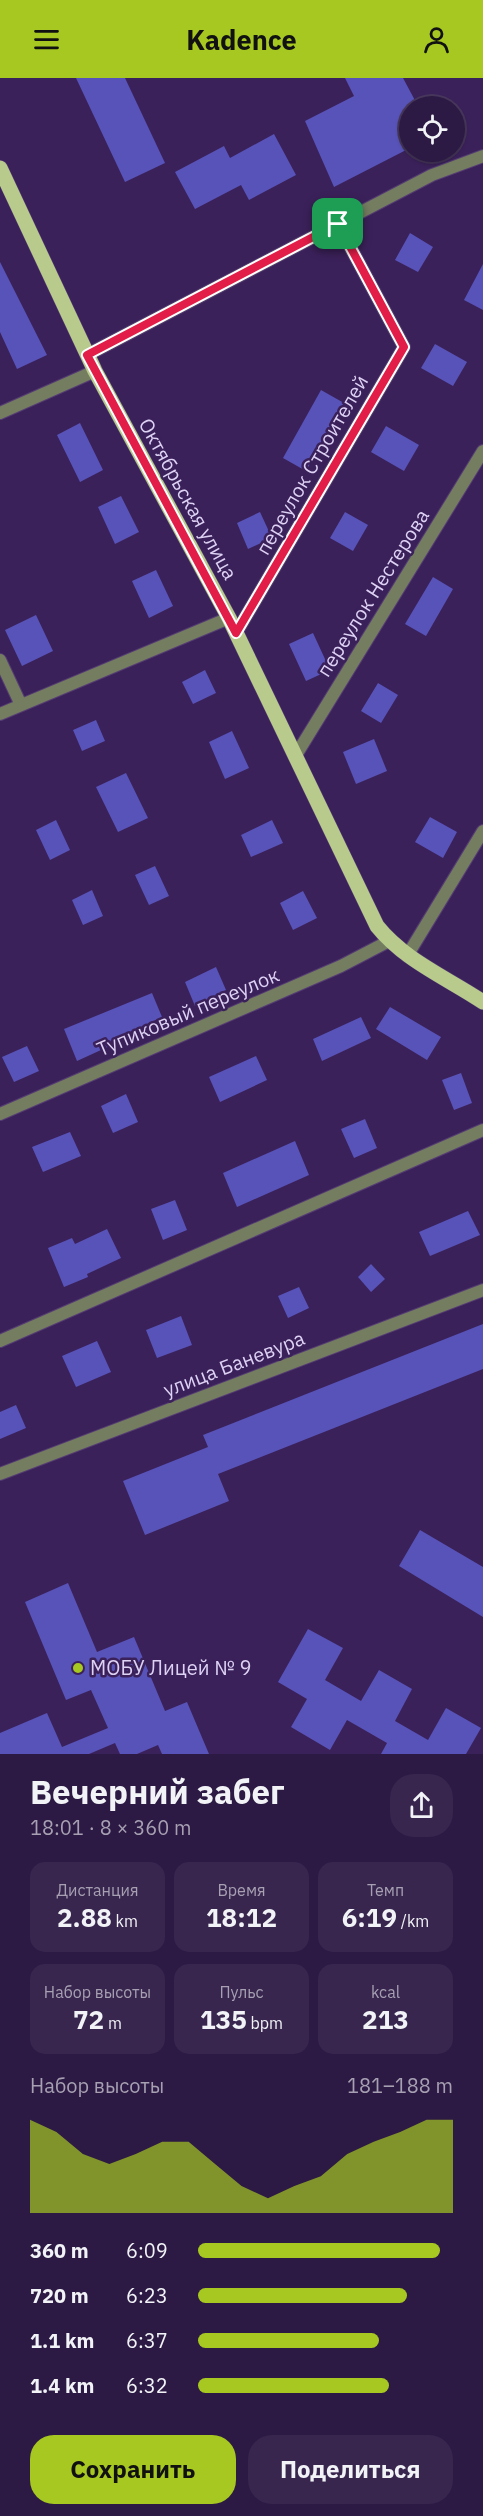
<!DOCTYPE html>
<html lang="ru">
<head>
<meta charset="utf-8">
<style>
	body { margin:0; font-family:"IBM Plex Sans",sans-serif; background:#38264f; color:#f1f3f6; height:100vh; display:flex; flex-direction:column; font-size:22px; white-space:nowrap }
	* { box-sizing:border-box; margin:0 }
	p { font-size:20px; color:#a6a0b2 }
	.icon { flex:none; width:33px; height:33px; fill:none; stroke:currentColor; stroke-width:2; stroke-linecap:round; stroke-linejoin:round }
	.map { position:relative; height:1676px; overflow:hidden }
	.details { display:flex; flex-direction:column; background:#2c1944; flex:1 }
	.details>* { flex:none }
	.controls { position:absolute; left:399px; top:18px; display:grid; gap:12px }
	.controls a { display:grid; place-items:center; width:66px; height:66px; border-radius:50%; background:#2c1944; box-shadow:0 2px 4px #0004,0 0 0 2px #48385d; font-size:30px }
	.pin { position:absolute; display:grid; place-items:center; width:51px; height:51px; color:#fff; margin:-26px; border-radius:12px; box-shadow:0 3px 9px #0006 }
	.round { display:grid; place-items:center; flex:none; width:63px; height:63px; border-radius:24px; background:#38264f }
	.overview { display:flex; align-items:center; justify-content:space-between; height:102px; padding:0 30px }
	h1 { font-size:33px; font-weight:800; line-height:45px }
	.stats { display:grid; grid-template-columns:repeat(3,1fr); gap:9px; height:102px; padding:6px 30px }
	.stats div { display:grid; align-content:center; border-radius:15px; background:#38264f; text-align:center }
	.stats b { font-size:26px; font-weight:800 }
	.stats small { font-size:16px; font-weight:400 }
	.stats p { font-size:16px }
	.chart { height:168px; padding:12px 30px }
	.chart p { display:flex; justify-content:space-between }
	.chart svg { width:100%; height:108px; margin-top:6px; fill:#a6c821; opacity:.7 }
	.action { display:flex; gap:12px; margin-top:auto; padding:12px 30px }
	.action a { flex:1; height:69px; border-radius:24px; background:#a6c821; color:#111; font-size:24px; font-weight:800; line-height:69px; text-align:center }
	.action a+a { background:#38264f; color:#f1f3f6 }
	ul { padding:0 30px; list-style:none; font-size:20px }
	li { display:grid; grid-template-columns:96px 72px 1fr; align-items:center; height:45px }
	li i { height:15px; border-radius:8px; background:#a6c821 }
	header { display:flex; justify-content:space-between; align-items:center; height:78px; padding:0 30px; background:#a6c821; color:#111; font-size:27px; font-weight:800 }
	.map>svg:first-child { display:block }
</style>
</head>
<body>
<header><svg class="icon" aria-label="menu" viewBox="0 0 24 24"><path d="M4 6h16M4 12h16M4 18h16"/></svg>Kadence<svg class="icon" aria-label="person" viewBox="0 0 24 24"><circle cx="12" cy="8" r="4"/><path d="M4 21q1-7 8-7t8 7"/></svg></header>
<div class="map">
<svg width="483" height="1676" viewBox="0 0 483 1676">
	<rect width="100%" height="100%" fill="#3b215a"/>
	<path fill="#5853b8" d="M76,0h49l40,85 -40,19z
		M345,0h58l15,28h-8v42l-76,39 -29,-66 49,-25z
		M274,56l22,41 -47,25 -8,-15 -46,24 -20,-37 49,-26 6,12z
		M410,155l23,14 -15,25 -23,-12z
		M0,184l47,93 -30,14 -17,-37z
		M483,186v46l-19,-10z
		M435,266l32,18 -14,24 -32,-18z
		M321,312l23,13 -38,68 -23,-13z
		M80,345l23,47 -23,12 -23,-47z
		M386,348l33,19 -15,26 -33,-19z
		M121,418l18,36 -24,12 -17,-37z
		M260,434l12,26 -24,11 -11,-26z
		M345,434l23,13 -15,26 -23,-13z
		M156,492l17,36 -24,12 -17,-37z
		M433,499l20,12 -27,47 -21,-12z
		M36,537l17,36 -31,15 -17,-36z
		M313,555l17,37 -24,11 -17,-37z
		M205,592l11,23 -23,11 -11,-22z
		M378,605l20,12 -17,28 -20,-12z
		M96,642l9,21 -23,10 -9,-21z
		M232,653l17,37 -24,11 -16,-37z
		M374,661l13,32 -31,13 -13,-32z
		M126,695l22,45 -30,14 -22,-45z
		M430,739l27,15 -14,26 -28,-16z
		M56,742l14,30 -20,10 -14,-30z
		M272,742l11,23 -32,14 -10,-22z
		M155,788l14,30 -20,9 -14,-30z
		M92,812l11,26 -20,9 -11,-25z
		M303,813l14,27 -24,12 -13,-27z
		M216,889l10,23 -31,16 -10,-24z
		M152,915l10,24 -52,24 2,4 -35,16 -13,-32z
		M390,929l51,30 -14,23 -51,-31z
		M361,939l10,21 -49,23 -9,-22z
		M27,968l12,25 -25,11 -12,-25z
		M256,978l11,24 -47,22 -11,-25z
		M461,995l11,30 -18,7 -12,-30z
		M126,1016l12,28 -25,11 -12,-27z
		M365,1041l12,29 -23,10 -13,-29z
		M70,1054l11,24 -38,16 -11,-25z
		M295,1063l14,34 -72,32 -14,-34z
		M175,1122l12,30 -24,10 -12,-31z
		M468,1133l12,24 -50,21 -11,-24z
		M107,1151l14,29 -34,16 1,3 -24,10 -16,-39 24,-10 3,6z
		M371,1186l14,15 -14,13 -13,-15z
		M299,1209l10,21 -21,10 -10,-22z
		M181,1238l11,29 -35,13 -11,-28z
		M483,1246v45l-265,105 11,27 -84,34 -22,-54 85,-34 -5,-12z
		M97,1263l14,31 -35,15 -14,-31z
		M16,1327l10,23 -26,11v-27z
		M420,1452l63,37v50l-84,-51z
		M68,1505l29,69 37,-15 31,74 22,-9 22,52h-47l-4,-9 -21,9h-17l-5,-11 -26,11h-89v-21l47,-20 15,34 46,-19 -17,-38 -25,10 -41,-98z
		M308,1551l35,19 -18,32 36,21 18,-31 33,19 -17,32 33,19 18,-32 35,20 -15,26h-85l6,-11 -40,-23 -17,30 -39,-23 16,-28 -29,-17z"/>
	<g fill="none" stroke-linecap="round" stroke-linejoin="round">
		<defs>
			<path id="minor" d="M87,277l345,-180 51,-19
				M0,335l95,-42
				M236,555l168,-286 -66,-123
				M0,582l21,45
				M0,636l229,-96
				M296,677l187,-304
				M407,878l76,-125
				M0,1036l341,-148 48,-25
				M0,1263l483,-211
				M0,1396l483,-184"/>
			<path id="primary" d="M0,90l95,203 134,247 148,308c27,34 70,52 106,76"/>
		</defs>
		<use href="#minor" stroke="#553d73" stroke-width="14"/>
		<use href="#primary" stroke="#553d73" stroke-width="16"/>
		<use href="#minor" stroke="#747d60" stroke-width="12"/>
		<use href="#primary" stroke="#b8ca8c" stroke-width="15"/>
	</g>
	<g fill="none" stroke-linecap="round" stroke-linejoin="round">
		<defs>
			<path id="route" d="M338,146l66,123 -168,286 -149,-278z"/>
		</defs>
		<use href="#route" stroke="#fff" stroke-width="12"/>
		<use href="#route" stroke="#e11d48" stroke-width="8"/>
	</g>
	<circle fill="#a6c821" stroke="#3b215a" stroke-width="2" cx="78" cy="1590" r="6"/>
	<g text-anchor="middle" stroke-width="5" stroke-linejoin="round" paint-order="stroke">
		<g font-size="20" fill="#ddd1f4" stroke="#3b215a">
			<text transform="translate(312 387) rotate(-60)" y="7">переулок Строителей</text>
			<text transform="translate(188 421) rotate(61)" y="7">Октябрьская улица</text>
			<text transform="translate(373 515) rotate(-58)" y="7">переулок Нестерова</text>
			<text transform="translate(188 934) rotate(-23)" y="7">Тупиковый переулок</text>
			<text transform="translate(234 1286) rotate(-21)" y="7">улица Баневура</text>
		</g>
		<g font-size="20" fill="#ddd1f4" stroke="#3b215a" text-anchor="start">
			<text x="90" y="1597">МОБУ Лицей № 9</text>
		</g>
	</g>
</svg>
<div class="controls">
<a><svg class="icon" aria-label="locate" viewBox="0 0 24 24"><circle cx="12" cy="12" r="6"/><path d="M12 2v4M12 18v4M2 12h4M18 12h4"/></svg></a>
</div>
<div class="pin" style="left:338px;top:146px;background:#1e9e55"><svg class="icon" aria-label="arrive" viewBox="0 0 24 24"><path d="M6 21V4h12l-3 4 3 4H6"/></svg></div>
</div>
<section class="details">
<div class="overview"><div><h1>Вечерний забег</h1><p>18:01 · 8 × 360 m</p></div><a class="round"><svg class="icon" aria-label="share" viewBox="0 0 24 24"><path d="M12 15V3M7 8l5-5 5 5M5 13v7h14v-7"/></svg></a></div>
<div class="stats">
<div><p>Дистанция</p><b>2.88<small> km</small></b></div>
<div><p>Время</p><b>18:12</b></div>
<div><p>Темп</p><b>6:19<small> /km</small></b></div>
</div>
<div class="stats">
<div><p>Набор высоты</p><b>72<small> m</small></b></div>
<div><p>Пульс</p><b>135<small> bpm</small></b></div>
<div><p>kcal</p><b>213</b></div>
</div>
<div class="chart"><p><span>Набор высоты</span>181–188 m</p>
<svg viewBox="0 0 160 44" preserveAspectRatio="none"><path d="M0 44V6L10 11L20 20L30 24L40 20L50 15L60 15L70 24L80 33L90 38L100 33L110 29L120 20L130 15L140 11L150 6L160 6V44z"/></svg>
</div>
<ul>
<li><b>360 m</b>6:09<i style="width:95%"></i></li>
<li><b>720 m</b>6:23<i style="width:82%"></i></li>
<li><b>1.1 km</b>6:37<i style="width:71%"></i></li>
<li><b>1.4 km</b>6:32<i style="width:75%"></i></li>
</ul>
<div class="action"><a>Сохранить</a><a>Поделиться</a></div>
</section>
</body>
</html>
